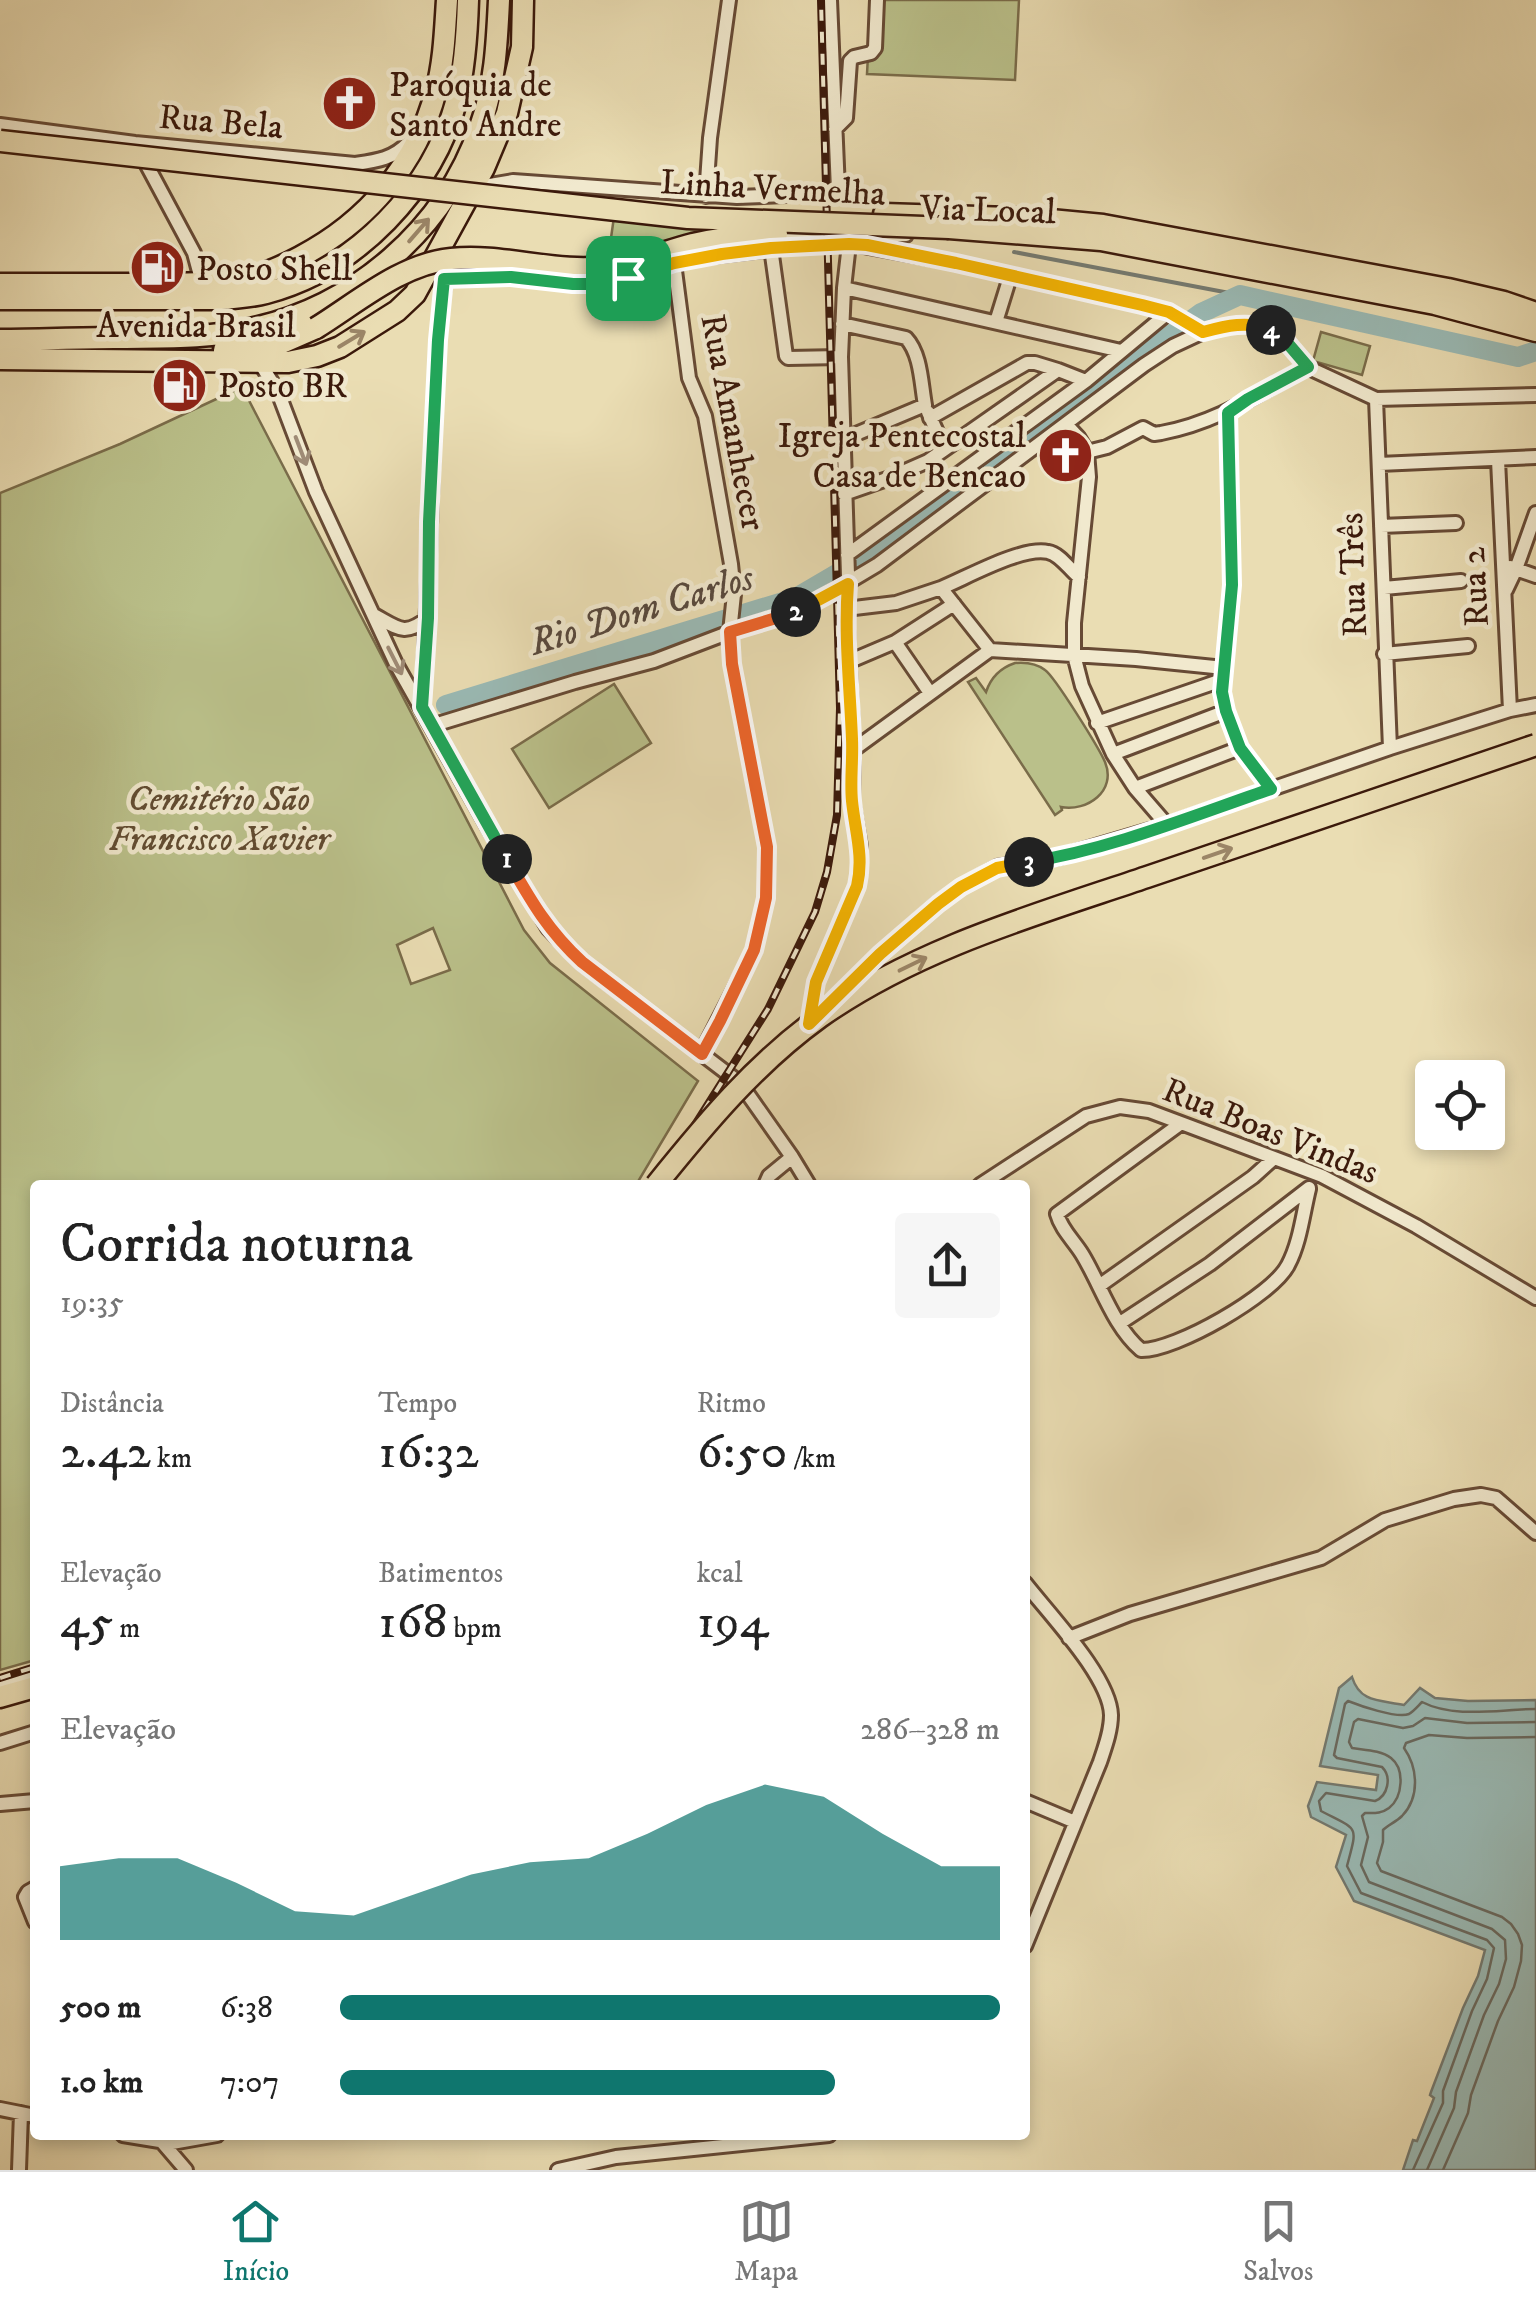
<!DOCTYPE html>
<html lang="pt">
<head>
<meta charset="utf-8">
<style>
	body { margin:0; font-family:"IM FELL DW Pica",serif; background:#f6f6f6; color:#222; height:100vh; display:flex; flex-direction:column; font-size:38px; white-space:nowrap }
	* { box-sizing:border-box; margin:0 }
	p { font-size:32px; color:#767676 }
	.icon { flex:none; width:55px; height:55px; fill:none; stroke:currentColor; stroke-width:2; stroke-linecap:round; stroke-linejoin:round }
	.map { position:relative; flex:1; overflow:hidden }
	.sheet { position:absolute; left:30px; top:1180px; width:1000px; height:960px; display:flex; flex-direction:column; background:#fff; border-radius:10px; box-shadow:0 5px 15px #0003 }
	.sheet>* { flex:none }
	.tools { position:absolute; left:1415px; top:1060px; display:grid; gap:20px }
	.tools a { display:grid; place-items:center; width:90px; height:90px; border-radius:10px; background:#fff; box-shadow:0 5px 15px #0003; font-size:50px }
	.pin { position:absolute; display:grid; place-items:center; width:85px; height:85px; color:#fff; margin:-42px; border-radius:20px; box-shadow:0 5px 15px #0006 }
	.km { position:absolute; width:50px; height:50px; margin:-25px; border-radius:50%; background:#222; color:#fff; font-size:28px; line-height:50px; text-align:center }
	.round { display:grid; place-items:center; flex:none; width:105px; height:105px; border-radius:10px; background:#f6f6f6 }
	.head { display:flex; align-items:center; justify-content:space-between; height:170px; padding:0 30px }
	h1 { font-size:55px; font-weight:600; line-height:75px }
	.metrics { display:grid; grid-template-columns:repeat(3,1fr); gap:15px; height:170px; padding:10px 30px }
	.metrics div { display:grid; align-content:center }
	.metrics b { font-size:50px; font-weight:600 }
	.metrics small { font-size:28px; font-weight:400 }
	.metrics p { font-size:28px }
	.chart { height:280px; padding:20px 30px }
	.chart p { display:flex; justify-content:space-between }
	.chart svg { width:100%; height:180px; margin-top:10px; fill:#0f766e; opacity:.7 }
	ul { padding:0 30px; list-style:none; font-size:32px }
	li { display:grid; grid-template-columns:160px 120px 1fr; align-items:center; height:75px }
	li i { height:25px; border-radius:12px; background:#0f766e }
	.menu { display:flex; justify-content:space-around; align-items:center; height:140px; border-top:2px solid #e0e0e0; background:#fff; font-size:28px; color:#767676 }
	.menu a { display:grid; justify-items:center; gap:5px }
	.menu .active { color:#0f766e }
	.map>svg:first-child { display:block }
</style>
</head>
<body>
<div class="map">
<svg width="1536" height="2170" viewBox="0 0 1536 2170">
	<rect width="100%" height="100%" fill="#eaddb3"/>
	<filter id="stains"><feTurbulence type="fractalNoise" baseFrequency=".002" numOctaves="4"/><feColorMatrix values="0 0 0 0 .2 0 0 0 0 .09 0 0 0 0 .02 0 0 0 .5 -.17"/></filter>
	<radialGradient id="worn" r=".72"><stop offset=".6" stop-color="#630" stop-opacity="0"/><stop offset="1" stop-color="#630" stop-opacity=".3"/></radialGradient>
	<path fill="#bac08a" stroke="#7a6c4a" stroke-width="2.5" fill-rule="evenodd" d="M871,0h148l-4,80 -148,-6z
		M614,217l87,10 -3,8 -90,24z
		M1321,332l49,14 -8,29 -49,-14z
		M242,387l282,543 26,33 148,118 -62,104h-601v475l-35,10v-1177l120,-49zM433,928l17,42 -39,14 -14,-39z
		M1015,663c11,-1 21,0 30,7 10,7 54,78 60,92 12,29 -18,50 -44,45l1,3 -7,5 -87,-133 8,-4 10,14c5,-15 14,-24 29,-29z
		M614,684l37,59 -102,65 -37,-59z"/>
	<path fill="#9abab5" stroke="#747a71" stroke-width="2.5" d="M1352,1677c8,26 28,23 52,28l16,-17 15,10 33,3 68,-1v470h-133l10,-30 4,1 17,-43 -4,-3 1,-3 32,-84 15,-32 7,-26 -131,-49 -18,-34 10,-32 -35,-18 -3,-11 9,-24 59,8 2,-15 -58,-9 19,-78z"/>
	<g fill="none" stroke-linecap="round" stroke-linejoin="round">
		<path stroke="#6a6a60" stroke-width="2.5" d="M1413,2170l30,-67v-12l29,-80 15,-32 7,-31 -7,-8 -126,-47 -14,-27c11,-42 12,-35 -26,-55l-2,-10 7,-8 49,8c13,-5 17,-24 7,-34l-45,-9 -3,-3 11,-51 3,-3c10,4 49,18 61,13 5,-3 9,-8 13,-12 33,17 79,7 114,7
			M1427,2170l27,-62 2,-16 28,-77 15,-31 7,-25 -1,-19 -13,-11 -123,-47 -8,-17 7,-28 -6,-21 3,-3c9,0 16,1 24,-5 14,-11 16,-39 2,-50 -10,-8 -27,-8 -39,-10l-3,-6 5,-20 4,-3 45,9 10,-2 12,-8 42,5 69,-1
			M1443,2170l25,-57 3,-18 27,-74 16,-34 7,-26 1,-16 -4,-11 -7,-10 -9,-7 -121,-46 -4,-8 6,-21v-12c5,-5 13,-8 19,-14 18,-19 16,-48 2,-68l2,-5 23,-8 38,3 69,-1"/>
		<path stroke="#747a71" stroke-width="4" d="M1014,252l226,43"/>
		<path stroke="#9abab5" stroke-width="20" d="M446,705l350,-107 75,-44 330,-241 39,-18 278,62 18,-6"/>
		<defs>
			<path id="minor" d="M0,125l135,18 220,21c21,-3 38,-5 53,-21
				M835,129l11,-11 4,-57 4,-4 17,-4 4,-5 2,-48
				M141,154l53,99 8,30
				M478,193l12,-8 23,-4 224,16 49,-2 52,-5 -8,-190
				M706,196l4,-58 19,-138
				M771,239l135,-4
				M853,244l103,19 186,42 27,7 34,20
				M771,248l15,108 2,2 53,-1
				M674,263l15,115 16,38 26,148 3,30 -4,38 2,32 35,183 -1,51 -12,53 -53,103
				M444,279l67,-2 62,7h19l36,-6 46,-15 30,-6 84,-10
				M844,288l277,63
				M996,322l14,-45
				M842,324l64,14c15,16 15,45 19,67l-81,34
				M260,363l18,29 38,100 80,172 92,163 60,101 33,34 159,121 52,74 17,28
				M1376,399l14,349
				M928,412l16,36
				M1228,413l4,172 -10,107 4,19 14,37 31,41
				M930,418l97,-55h8l23,7
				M1066,424l12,13 9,15 2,25 -15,146v32l8,31 31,68 22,34 32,37
				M1087,452l20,-5 36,-19 11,6 7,-1c58,-11 96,-39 146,-66
				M1498,460l12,250
				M1379,464l157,-7
				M844,494l43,-15 41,-18 130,-91 28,11
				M1381,526l75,-3
				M847,555l239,-174 83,-69
				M1510,567l26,9
				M941,588c25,-10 81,-42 107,-36 12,2 21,17 31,25
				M1384,588l77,-7
				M1506,590l10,-21 20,-56
				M846,609l50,-6 45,-15 49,62
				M374,615c24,13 30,22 54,3
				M895,642l35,51
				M990,650l146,9 88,9
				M1384,654l84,-8
				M848,662l47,-20 59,-38
				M422,707c8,-121 8,-242 16,-364 1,-23 5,-46 7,-69
				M1097,723l125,-43
				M431,726l144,-44 79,-21 76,-29 75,-24 72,-43 267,-200 29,-19 30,-14 31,-7h23l8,2 19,12 23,28 69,32 160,-4
				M853,750l137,-100
				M1113,754l113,-43
				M1135,788l105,-40
				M832,1001l48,-47 57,-50 24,-17 36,-20 62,-10 108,-32 223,-77 120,-38 26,-5
				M809,1024l7,-42 41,-96 3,-15v-25l-8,-45 1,-51 -7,-141 2,-34 -7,-218 3,-69 5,-44
				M1180,1124l-123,90c4,15 17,27 25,40 19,31 31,72 59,96 34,1 132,-55 147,-85 12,-22 15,-52 21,-76
				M765,1185l4,-9 23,-19
				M980,1185l106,-69 34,-9 29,4 173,65 94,50 120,72
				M1099,1286l154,-109 20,-18
				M1120,1323l90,-59 99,-76
				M1025,1583c24,31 85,94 86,132 0,16 -6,32 -11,47l-75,184
				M1069,1638l61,-24 191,-56 64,-38 69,-21 27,-4 15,3 40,35
				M0,1686l35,-10
				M0,1743l35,-11
				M1025,1801l50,21
				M0,1804l35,-3
				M35,1888l-7,4 -3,5 10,25
				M0,2109l35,7
				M123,2135l49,8 45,-8
				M162,2142l24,28
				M19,2170l2,-57
				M558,2170l58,-13 213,-22"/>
			<path id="highway" d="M884,214l156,5 63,6 345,64 56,13 32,11
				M949,228l152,12 334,64 101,27
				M0,284c43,0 86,0 130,0 40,0 82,1 121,-7 17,-4 34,-12 49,-20 67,-35 117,-93 136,-166 8,-29 9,-61 11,-91
				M0,299h221c15,-1 30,-2 45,-6 91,-24 167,-104 191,-194 8,-32 10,-66 11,-99
				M0,340c38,0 76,-2 114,-2 45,-1 92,1 136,-9 105,-22 195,-100 230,-202 15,-41 17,-84 19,-127
				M224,350l53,-5 39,-17
				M0,359l288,3 29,-6 23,-9 57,-36 18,-17 69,-126 23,-55 15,-66 1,-47
				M0,1697l35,-10"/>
		</defs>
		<use href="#minor" stroke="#674a35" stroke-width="18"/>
		<use href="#highway" stroke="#3b190b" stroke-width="25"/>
		<use href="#minor" stroke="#f1e9ce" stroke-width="12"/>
		<use href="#highway" stroke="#eaddb3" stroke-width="20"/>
		<defs>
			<path id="rail" d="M657,1185l111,-176 47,-97 12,-40 10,-57 3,-107 -19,-708
				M0,1678l35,-11"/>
		</defs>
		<use href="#rail" stroke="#3b190b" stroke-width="8"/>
		<use href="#rail" stroke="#f1e9ce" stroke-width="4" stroke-dasharray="11" stroke-linecap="butt"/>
		<defs>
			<path id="highway-bridge" d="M0,141l688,77 261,10
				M316,328c42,-26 85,-64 135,-69 53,-6 107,16 161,7 27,-4 54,-15 81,-22 27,-6 56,-9 84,-10
				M656,1185c50,-62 99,-121 164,-168 98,-69 215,-102 327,-140 130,-44 259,-88 389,-132"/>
		</defs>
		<use href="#highway-bridge" stroke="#3b190b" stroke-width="25" stroke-linecap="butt"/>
		<use href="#highway-bridge" stroke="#eaddb3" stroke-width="20"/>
	</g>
	<defs><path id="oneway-shaft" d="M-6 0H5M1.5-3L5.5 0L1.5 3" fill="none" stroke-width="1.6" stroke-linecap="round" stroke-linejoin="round" transform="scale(2.5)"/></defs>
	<g stroke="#9b8567">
		<use href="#oneway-shaft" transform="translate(419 230) rotate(-49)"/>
		<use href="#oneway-shaft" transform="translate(352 339) rotate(-31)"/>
		<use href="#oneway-shaft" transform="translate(1218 853) rotate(-19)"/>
		<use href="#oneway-shaft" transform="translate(913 964) rotate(-26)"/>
	</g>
	<g stroke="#9f8b76">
		<use href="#oneway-shaft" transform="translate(301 451) rotate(69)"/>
		<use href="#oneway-shaft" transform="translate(395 661) rotate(63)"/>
	</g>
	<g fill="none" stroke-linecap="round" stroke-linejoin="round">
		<defs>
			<path id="split-1" d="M507,859l-85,-152 6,-89 1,-96 9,-182 6,-61 67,-2 62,7h19l36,-6"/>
			<path id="split-2" d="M507,859c23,40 40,71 75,103l120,92 18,-33 34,-71 12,-52 1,-51 -35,-183 -2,-32 66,-20"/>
			<path id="split-3" d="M796,612l52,-28c-4,52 2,104 4,155 1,21 -2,42 0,62 3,30 12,55 5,85l-41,96 -7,42 71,-70 58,-50 23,-17 36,-19 32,-6"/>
			<path id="split-4" d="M1029,862c83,-13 163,-46 242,-73l-31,-41 -14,-37 -4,-19 10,-107 -4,-172 20,-14 60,-32 -24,-28 -13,-9"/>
			<path id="split-5" d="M628,278l46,-15 48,-9 49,-6 78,-4 18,1 89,18 186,42 27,7 34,20c22,-6 46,-12 68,-2"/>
		</defs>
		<use href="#split-1" stroke="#fff" stroke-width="20"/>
		<use href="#split-2" stroke="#fff" stroke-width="20"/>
		<use href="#split-3" stroke="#fff" stroke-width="20"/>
		<use href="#split-4" stroke="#fff" stroke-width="20"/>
		<use href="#split-5" stroke="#fff" stroke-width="20"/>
		<use href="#split-1" stroke="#22a559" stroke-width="12"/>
		<use href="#split-2" stroke="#f0652b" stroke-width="12"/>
		<use href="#split-3" stroke="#f5b400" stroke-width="12"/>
		<use href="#split-4" stroke="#22a559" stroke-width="12"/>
		<use href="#split-5" stroke="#f5b400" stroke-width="12"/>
	</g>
	<defs>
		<symbol id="church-disc" viewBox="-11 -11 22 22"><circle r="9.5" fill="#8f2418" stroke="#f1e9ce"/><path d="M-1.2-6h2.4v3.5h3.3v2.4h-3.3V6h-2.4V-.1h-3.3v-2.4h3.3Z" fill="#fff"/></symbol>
		<symbol id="fuel-disc" viewBox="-11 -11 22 22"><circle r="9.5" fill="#8f2418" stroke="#f1e9ce"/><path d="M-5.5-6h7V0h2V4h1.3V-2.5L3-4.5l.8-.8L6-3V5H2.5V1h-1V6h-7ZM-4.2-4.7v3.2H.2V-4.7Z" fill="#fff"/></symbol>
	</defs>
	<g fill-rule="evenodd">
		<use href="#church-disc" x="318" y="72" width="63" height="63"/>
		<use href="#fuel-disc" x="126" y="236" width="63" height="63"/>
		<use href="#fuel-disc" x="148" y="354" width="63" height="63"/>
		<use href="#church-disc" x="1034" y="424" width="63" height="63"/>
	</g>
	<g text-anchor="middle" stroke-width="9" stroke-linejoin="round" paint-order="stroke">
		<g font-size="35" fill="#3b190b" stroke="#f1e9ce" text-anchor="start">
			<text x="389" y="96">Paróquia de<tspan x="389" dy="40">Santo Andre</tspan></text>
			<text x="196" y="280">Posto Shell</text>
			<text x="218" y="397">Posto BR</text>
			<text x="1026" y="447" text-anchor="end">Igreja Pentecostal<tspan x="1026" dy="40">Casa de Bencao</tspan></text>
		</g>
		<g font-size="35" fill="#3b190b" stroke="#f1e9ce">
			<text transform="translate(221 121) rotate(5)" y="12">Rua Bela</text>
			<text transform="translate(773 187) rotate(3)" y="12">Linha Vermelha</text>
			<text transform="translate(988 209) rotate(2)" y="12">Via Local</text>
			<text x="196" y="337">Avenida Brasil</text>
			<text transform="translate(734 422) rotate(79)" y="12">Rua Amanhecer</text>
			<text transform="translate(1352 575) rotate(-92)" y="12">Rua Três</text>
			<text transform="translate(1474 587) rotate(-93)" y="12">Rua 2</text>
			<text transform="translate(1271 1130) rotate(22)" y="12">Rua Boas Vindas</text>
		</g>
		<g font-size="35" font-style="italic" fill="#614b31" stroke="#f1e9ce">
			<text x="219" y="810">Cemitério São<tspan x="219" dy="40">Francisco Xavier</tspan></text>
		</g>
		<g font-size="38" font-style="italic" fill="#58493e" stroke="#f1e9ce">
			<text transform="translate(641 609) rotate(-17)" y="13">Rio Dom Carlos</text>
		</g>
	</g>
	<rect width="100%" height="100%" filter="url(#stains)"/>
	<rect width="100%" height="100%" fill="url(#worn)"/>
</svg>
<div class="tools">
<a><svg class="icon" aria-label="locate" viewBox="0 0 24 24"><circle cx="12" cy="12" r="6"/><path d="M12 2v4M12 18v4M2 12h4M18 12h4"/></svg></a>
</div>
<div class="pin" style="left:628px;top:278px;background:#1e9e55"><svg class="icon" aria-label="arrive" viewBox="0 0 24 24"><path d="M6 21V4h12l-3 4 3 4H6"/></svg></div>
<b class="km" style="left:507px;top:859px">1</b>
<b class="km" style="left:796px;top:612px">2</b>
<b class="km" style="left:1029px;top:862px">3</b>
<b class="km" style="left:1271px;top:330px">4</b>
<section class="sheet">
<div class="head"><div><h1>Corrida noturna</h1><p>19:35</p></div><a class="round"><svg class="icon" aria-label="share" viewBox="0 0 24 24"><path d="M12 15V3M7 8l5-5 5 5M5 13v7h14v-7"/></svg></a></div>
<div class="metrics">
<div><p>Distância</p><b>2.42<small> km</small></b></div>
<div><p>Tempo</p><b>16:32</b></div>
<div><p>Ritmo</p><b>6:50<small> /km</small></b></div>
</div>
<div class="metrics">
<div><p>Elevação</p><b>45<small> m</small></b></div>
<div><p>Batimentos</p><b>168<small> bpm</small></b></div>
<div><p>kcal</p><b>194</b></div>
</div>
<div class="chart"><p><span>Elevação</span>286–328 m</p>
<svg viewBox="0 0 160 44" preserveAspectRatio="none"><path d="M0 44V26L10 24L20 24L30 30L40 37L50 38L60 33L70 28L80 25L90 24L100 18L110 11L120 6L130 9L140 18L150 26L160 26V44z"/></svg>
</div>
<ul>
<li><b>500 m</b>6:38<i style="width:100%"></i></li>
<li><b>1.0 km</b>7:07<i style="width:75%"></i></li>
</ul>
</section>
</div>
<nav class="menu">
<a class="active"><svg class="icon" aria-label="home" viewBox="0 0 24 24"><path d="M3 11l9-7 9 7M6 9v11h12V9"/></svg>Início</a>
<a><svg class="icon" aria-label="map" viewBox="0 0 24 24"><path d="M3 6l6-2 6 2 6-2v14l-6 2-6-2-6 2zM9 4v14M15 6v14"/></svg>Mapa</a>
<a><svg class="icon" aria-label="saved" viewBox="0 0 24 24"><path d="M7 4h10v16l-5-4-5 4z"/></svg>Salvos</a>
</nav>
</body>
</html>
